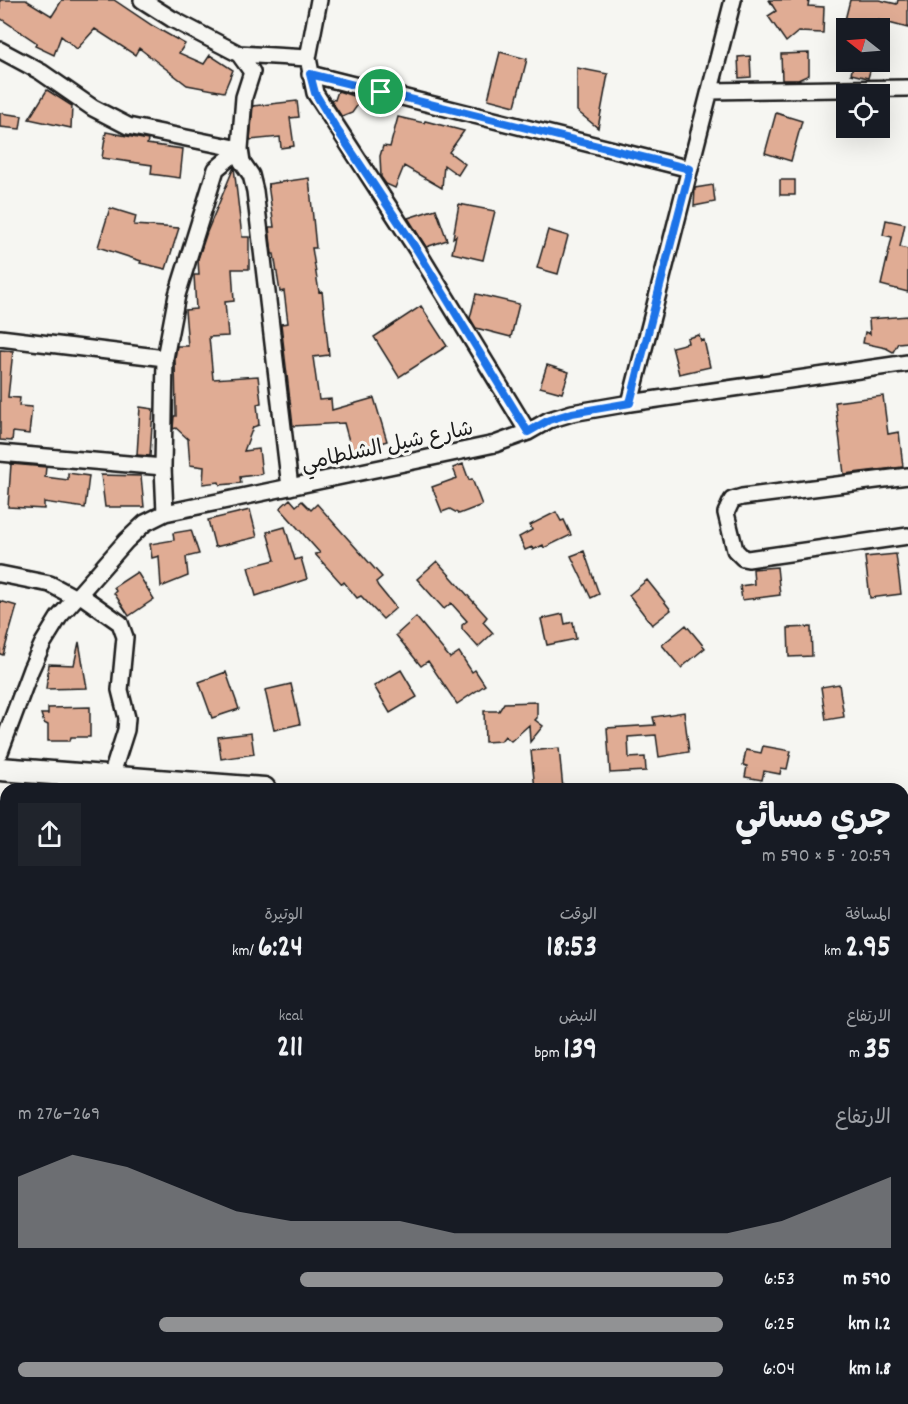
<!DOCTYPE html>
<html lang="ar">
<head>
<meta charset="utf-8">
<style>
	body { margin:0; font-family:Dekko,"Playpen Sans Arabic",sans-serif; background:#20242c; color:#f1f3f6; direction:rtl; height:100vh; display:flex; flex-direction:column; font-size:22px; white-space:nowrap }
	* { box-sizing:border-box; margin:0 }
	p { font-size:20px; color:#9ea1a6 }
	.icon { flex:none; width:33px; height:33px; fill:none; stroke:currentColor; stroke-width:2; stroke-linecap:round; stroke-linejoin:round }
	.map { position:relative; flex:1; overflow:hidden; direction:ltr }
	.drawer { position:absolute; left:0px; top:783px; width:909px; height:621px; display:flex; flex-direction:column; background:#171b24; border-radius:18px 18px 0 0; box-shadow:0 6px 24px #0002; direction:rtl }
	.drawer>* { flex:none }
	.needle { width:39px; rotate:287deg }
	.controls { position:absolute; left:836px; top:18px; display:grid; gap:12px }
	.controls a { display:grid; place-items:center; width:54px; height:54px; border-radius:0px; background:#171b24; box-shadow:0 6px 24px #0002; font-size:30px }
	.pin { position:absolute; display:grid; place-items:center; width:51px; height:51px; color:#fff; margin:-26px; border:3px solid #fff; border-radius:50%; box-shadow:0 2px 6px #0007 }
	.round { display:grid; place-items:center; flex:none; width:63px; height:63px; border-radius:0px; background:#20242c }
	.summary { display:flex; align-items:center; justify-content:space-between; height:102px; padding:0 18px }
	h1 { font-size:33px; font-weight:700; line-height:45px }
	.stats { display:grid; grid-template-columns:repeat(3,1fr); gap:9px; height:102px; padding:6px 18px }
	.stats div { display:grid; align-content:center }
	.stats b { font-size:30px; font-weight:700 }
	.stats small { font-size:16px; font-weight:400 }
	.stats p { font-size:16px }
	.chart { height:168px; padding:12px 18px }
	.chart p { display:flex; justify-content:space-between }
	.chart svg { width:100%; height:108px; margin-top:6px; fill:#919294; opacity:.7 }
	ul { padding:0 18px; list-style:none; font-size:20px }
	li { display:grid; grid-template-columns:96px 72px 1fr; align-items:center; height:45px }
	li i { height:15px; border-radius:8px; background:#919294 }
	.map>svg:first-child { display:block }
</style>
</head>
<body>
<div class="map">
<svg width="908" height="1404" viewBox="0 0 908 1404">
	<rect width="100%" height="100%" fill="#f6f6f2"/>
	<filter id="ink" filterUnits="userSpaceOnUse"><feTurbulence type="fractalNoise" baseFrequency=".0167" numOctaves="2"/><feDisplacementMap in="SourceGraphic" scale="12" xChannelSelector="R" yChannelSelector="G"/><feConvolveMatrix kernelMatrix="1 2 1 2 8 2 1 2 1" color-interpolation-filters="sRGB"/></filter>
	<g filter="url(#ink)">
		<path fill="#e0ac94" stroke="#1c1c1c" stroke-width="1.5" d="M0,0h26l26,16 10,-16h52l39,26 32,18 -6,9 25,11 6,-9 23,15 -9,22 -37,-7 -48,-37 -4,7 -40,-26 -18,20 -16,-13 -7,19 -19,-9 2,-3 -37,-25z
			M769,0h40l-1,6 16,1 -1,26 -25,-1 -12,10 -18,-26 8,-5z
			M850,0h29l18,4 1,-4h10v28l-31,-8 -2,8h-32z
			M500,52l27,7 -12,47 -27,-7z
			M809,53v22l-11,5h-16l-1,-26z
			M750,56l1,21 -12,1 -1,-21z
			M854,62l18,2 -4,14 -17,-4z
			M577,68l31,6 -10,54 -21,-17z
			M47,90l25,16 -1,22 -42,-9z
			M338,91l24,8 -10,14 -10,4 -12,-18 5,1z
			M297,101l2,16 -9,1 4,28 -13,2 -1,-11 -30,3 3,-34z
			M0,113l22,3 -2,13 -20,-2z
			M776,113l26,8 -11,40 -26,-8z
			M398,117l26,6 1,-2 39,10 -15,21 16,12 -7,11 -14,-10 -2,23 -38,-22 -9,22 -9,-4 -5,-7 -1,-21 3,-10 7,1z
			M106,132l42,8 -1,4 36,5 -3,29 -29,-4 1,-9 -50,-7z
			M234,167l8,70h7v32h-17l2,32 -9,1 3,34 -19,1 4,42 45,-3 3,27 -4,1 2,21 -6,2 -9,24 15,-2 3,25 -22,3 1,6 -21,2 -1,-3 -16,2 1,-17 -14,-2 -2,-26 -12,-11 -3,1 1,-13h2l-1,-57 2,-13h11l-3,-36 11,-1 -2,-34h5l-1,-16 9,-27z
			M309,178l7,70h-4l7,44 3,-1 7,64 -16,2 6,43 12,-1 1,11 42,-12 13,43 -35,11 -8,-29 -51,3 -12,-102 7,-1 -4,-32 -4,1 -6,-38h-2l-3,-27h5l-6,-43z
			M780,180h15v15h-15z
			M713,185l2,17 -21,4 1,-18z
			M459,204l36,7 -12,49 -31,-7 4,-17 -3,2z
			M110,208l26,8 -2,9 45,3 -13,41 -26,-6 1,-2 -43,-14z
			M436,209l11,31 -21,7 -18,-29z
			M886,220l19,4 -5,23 8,2v43l-27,-7 11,-48 -9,-2z
			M548,230l20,6 -10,38 -21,-6z
			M476,294l43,10 -8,33 -35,-9 -6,-10z
			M421,306l26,40 -48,31 -25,-40z
			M908,316v26l-10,1 -5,9 -7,-4 -23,-5 2,-11 5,2 -1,-15z
			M699,335l2,6 3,-1 6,27 -31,7 -7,-27 16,-4 -1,-5z
			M0,350l13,1 -5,46 12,1 -1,8 13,1 -3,27 -16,-2 -1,9 -12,-1z
			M547,365l22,7 -7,21 -22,-6z
			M883,396l5,38 11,-2 4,35 -59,7 -9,-72z
			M140,407l13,2 -3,47 -13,-1z
			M11,464l35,3 -1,10 23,3v-7l21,3 -4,32 -41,-6v7l-36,-2z
			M463,464l6,16 3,-1 10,26 -23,9 -9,-5 -8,3 -10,-25 25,-9 -4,-10z
			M101,475l40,1 3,31h-39z
			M290,499l6,7 6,-5 9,9 6,-6 65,73 -6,5 2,4 18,22 -13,11 -22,-23 -4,2 -13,-16 -2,2 -27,-30 5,-1 -40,-45z
			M250,510l7,27 -42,10 -7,-27z
			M556,512l5,9 3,-1 7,15 -27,13 -1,-3 -10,5 -1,-3 -7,3 -6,-13 13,-7 -2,-5z
			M285,527l10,33 6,-2 6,21 -51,17 -8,-29 27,-7 -8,-28z
			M191,530l8,24 -13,3 2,19 -27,11 -2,-31 -7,2 -2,-14 24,-4 -1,-7z
			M584,551l15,43 -8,4 -20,-42z
			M896,554l5,40 -31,4 -5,-41z
			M437,561l50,56 -4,5 10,11 -15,14 -16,-18v-4l5,-4 -16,-18 -7,6 -27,-30z
			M777,567l3,28 -38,5 -2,-14 14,-2 -1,-15z
			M137,572l17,27 -25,17 -15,-23 2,-2 -2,-4z
			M647,580l24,30 -19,15 -23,-30z
			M0,601l17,5 -14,49 -3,-1z
			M563,614l2,10 8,-2 3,17 -29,6 -6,-26z
			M416,617l34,41 9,-6 13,20 3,-2 10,15 -28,19 -29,-43 -7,5 -25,-31z
			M686,625l19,23 -24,20 -19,-23z
			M811,627l1,29 -23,1 -1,-29z
			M79,642l8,46 -41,1 3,-25 25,1z
			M401,670l16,27 -27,16 -16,-27z
			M226,672l13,37 -27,9 -13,-36z
			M291,684l9,40 -26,6 -9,-40z
			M839,684l5,33 -18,3 -5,-33z
			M537,702v16l-2,2 8,6 -13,16 -1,-17 -18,16 -6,-5 -4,5 -16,1 -1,-31h15l5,-8z
			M90,707v30h-19l-1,4h-22v-16l-4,-2 -3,-9h7v-6z
			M684,712l5,40 -30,5 -3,-22 -28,2 1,21 16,-1 1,14 -36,2 -3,-45 48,-3 -2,-8z
			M251,733l3,21 -33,5 -3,-22z
			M763,746l28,5 -4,18 -6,-1 -1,6 -16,-3 -2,9 -17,-3 2,-11 -4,-1 3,-15 15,3z
			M559,748l4,41h-28l-4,-38z"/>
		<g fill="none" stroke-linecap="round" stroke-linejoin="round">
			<defs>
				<path id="minor" d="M142,0l30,19 67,35 69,4
					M319,0l-11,58 7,35 102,157 111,182
					M0,50l41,22 52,36 35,18 112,23
					M239,54l13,18 -8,25 -4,52 2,13 9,13 4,16 35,296
					M310,74l380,95
					M710,91l198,-3
					M0,338l165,20
					M630,403l103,-403
					M0,453l163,14
					M908,476l-166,21 -10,3 -6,13 9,37 8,8 5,1 160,-23
					M165,513l-2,-46 2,-109 12,-63 39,-126 24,-20
					M0,574l50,10 26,14
					M79,594l41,29 5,14 -5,53 7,28 -1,12 -15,47
					M0,752l31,-83 12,-26 16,-26 67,-76 19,-18 20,-10 330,-69 33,-12 21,-12 23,-7 58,-10 278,-40
					M903,1116l5,1
					M0,1249l6,-4"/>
				<path id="secondary" d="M0,769l264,20
					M903,837l5,1
					M0,1174l6,3
					M378,1398l9,6"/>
			</defs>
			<use href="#minor" stroke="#1c1c1c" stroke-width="20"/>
			<use href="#secondary" stroke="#1c1c1c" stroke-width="27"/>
			<use href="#minor" stroke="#f6f6f2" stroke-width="15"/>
			<use href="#secondary" stroke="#f6f6f2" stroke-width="22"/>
		</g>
	</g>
	<g fill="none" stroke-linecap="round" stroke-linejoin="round" filter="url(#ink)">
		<defs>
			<path id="route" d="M310,74l380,95 -60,234 -58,10 -23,7 -21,12 -111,-182 -81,-122 -21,-35z"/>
		</defs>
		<use href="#route" stroke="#fff" stroke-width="12"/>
		<use href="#route" stroke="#1a73e8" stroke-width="8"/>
	</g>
	<g text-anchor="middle" stroke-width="6" stroke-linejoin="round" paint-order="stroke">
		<g font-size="21" fill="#1c1c1c" stroke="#f6f6f2">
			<text transform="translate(387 445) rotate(-12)" y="7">شارع شيل الشلطامي</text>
		</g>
	</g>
</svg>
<div class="controls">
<a><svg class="needle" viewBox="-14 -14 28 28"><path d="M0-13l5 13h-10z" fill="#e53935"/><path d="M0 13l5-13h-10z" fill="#9ea1a6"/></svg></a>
<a><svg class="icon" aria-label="locate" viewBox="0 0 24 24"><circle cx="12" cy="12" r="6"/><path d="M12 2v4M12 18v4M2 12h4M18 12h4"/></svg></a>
</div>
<div class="pin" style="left:381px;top:92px;background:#1e9e55"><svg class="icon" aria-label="arrive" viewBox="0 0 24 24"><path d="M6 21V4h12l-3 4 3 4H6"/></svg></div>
<section class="drawer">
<div class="summary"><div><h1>جري مسائي</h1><p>20:59 · 5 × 590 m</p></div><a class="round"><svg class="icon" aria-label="share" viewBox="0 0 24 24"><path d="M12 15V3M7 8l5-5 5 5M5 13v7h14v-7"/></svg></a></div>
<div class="stats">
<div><p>المسافة</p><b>2.95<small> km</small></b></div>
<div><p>الوقت</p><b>18:53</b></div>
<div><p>الوتيرة</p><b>6:24<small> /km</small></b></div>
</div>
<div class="stats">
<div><p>الارتفاع</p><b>35<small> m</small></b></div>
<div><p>النبض</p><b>139<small> bpm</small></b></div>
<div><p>kcal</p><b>211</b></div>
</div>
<div class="chart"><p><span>الارتفاع</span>269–276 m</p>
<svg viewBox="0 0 160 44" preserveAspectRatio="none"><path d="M0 44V15L10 6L20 11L30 20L40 29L50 33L60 33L70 33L80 38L90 38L100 38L110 38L120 38L130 38L140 33L150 24L160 15V44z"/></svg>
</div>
<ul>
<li><b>590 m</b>6:53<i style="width:60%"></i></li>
<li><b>1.2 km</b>6:25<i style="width:80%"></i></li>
<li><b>1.8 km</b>6:04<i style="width:100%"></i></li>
</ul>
</section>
</div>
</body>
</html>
